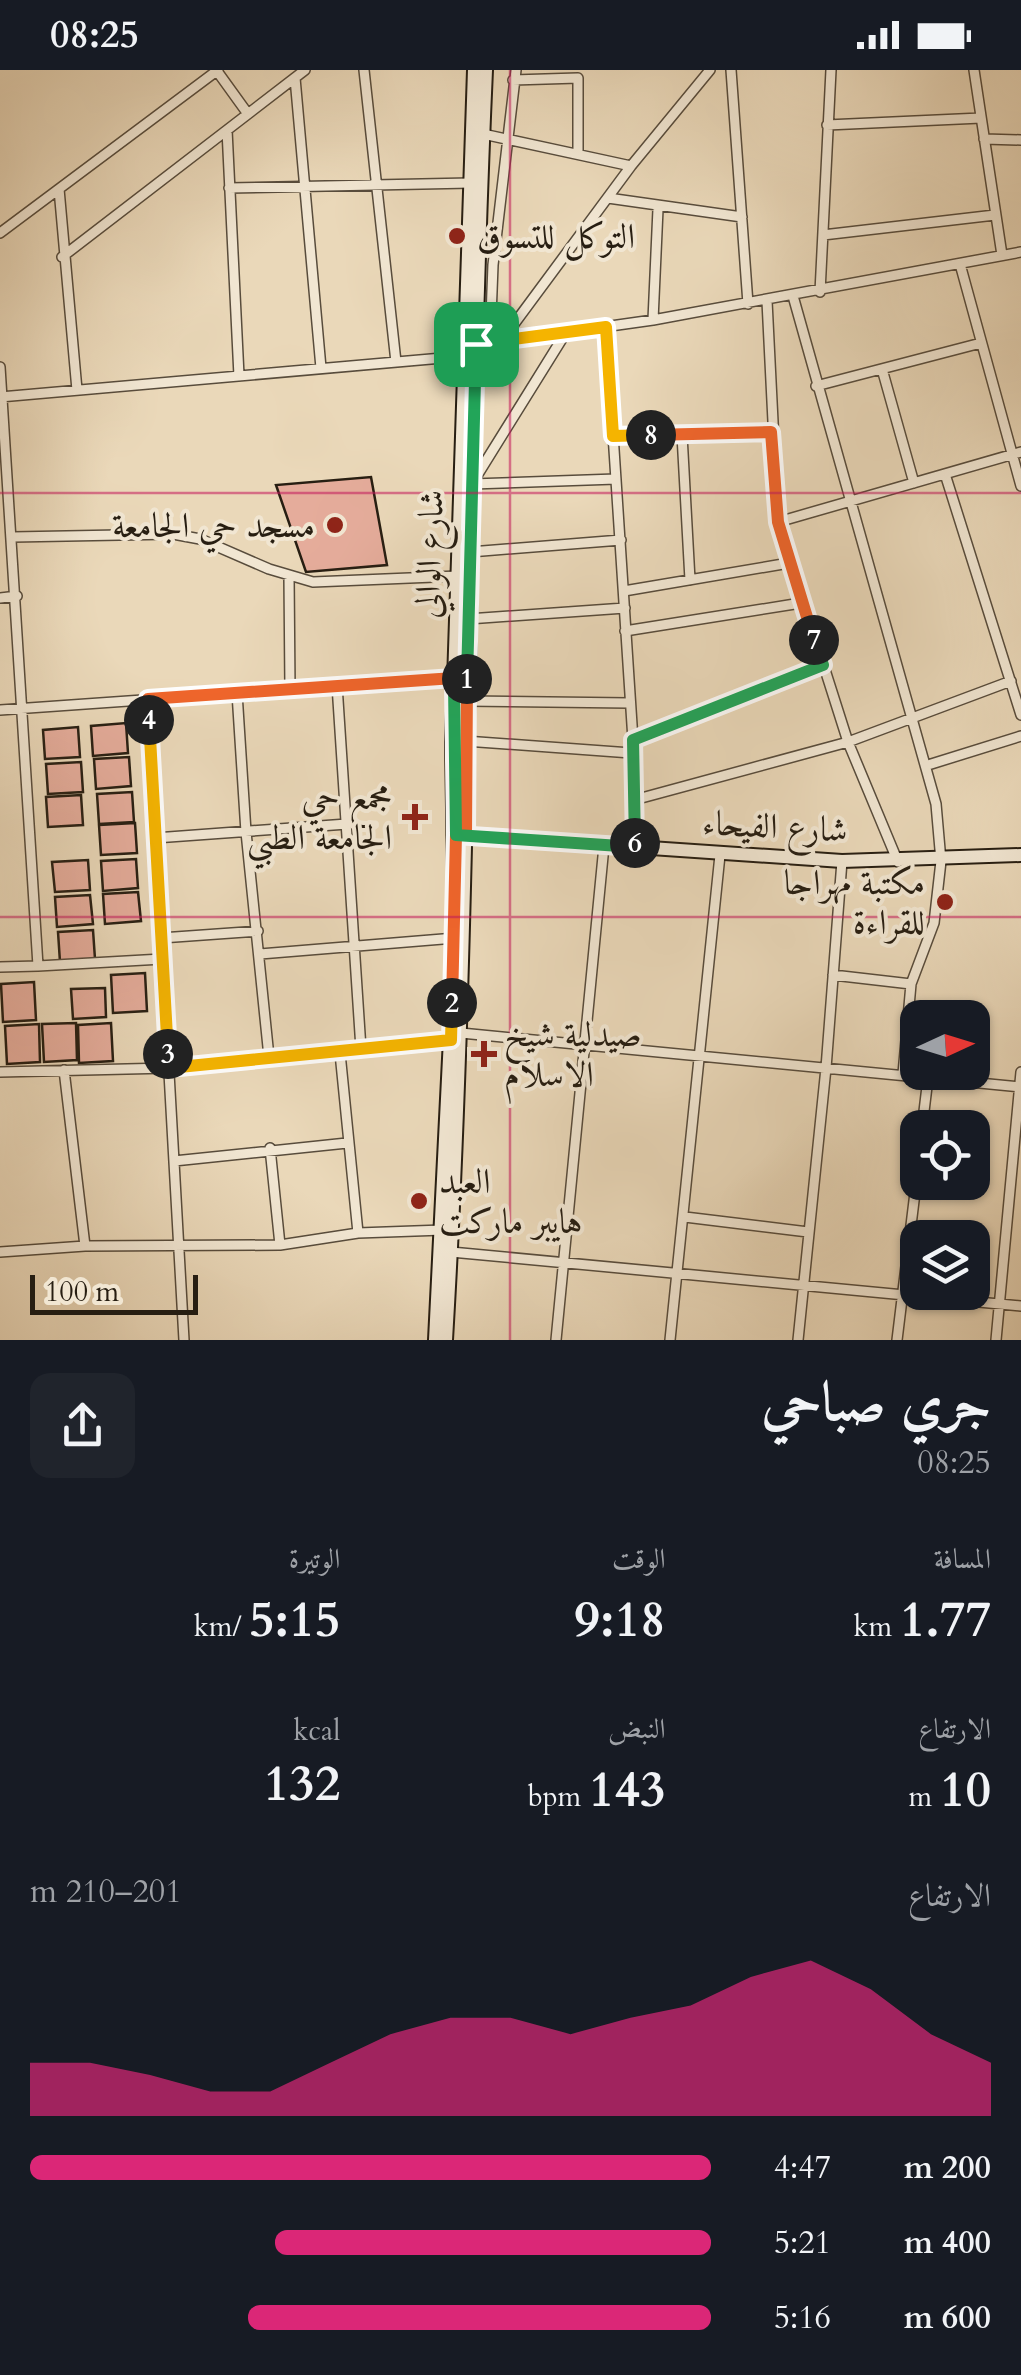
<!DOCTYPE html>
<html lang="ar">
<head>
<meta charset="utf-8">
<style>
	body { margin:0; font-family:Cardo,Amiri,serif; background:#20242c; color:#f1f3f6; direction:rtl; height:100vh; display:flex; flex-direction:column; font-size:38px; white-space:nowrap }
	* { box-sizing:border-box; margin:0 }
	p { font-size:32px; color:#9ea1a6 }
	.icon { flex:none; width:55px; height:55px; fill:none; stroke:currentColor; stroke-width:2; stroke-linecap:round; stroke-linejoin:round }
	.map { position:relative; height:1270px; overflow:hidden; direction:ltr }
	.drawer { display:flex; flex-direction:column; background:#171b24; flex:1 }
	.drawer>* { flex:none }
	.needle { width:65px; rotate:86deg }
	.buttons { position:absolute; left:900px; top:930px; display:grid; gap:20px }
	.buttons a { display:grid; place-items:center; width:90px; height:90px; border-radius:20px; background:#171b24; box-shadow:0 2px 8px #0004; font-size:50px }
	.scale { position:absolute; left:30px; bottom:25px; width:168px; box-sizing:border-box; padding-left:10px; border:5px solid #271e12; border-top:0; font-size:28px; line-height:35px; white-space:nowrap; color:#271e12; -webkit-text-stroke:8px #f1e6d2; paint-order:stroke }
	.pin { position:absolute; display:grid; place-items:center; width:85px; height:85px; color:#fff; margin:-42px; border-radius:20px; box-shadow:0 5px 15px #0006 }
	.km { position:absolute; width:50px; height:50px; margin:-25px; border-radius:50%; background:#222; color:#fff; font-size:28px; line-height:50px; text-align:center }
	.round { display:grid; place-items:center; flex:none; width:105px; height:105px; border-radius:20px; background:#20242c }
	.overview { display:flex; align-items:center; justify-content:space-between; height:170px; padding:0 30px }
	h1 { font-size:55px; font-weight:700; line-height:75px }
	.stats { display:grid; grid-template-columns:repeat(3,1fr); gap:15px; height:170px; padding:10px 30px }
	.stats div { display:grid; align-content:center }
	.stats b { font-size:50px; font-weight:700 }
	.stats small { font-size:28px; font-weight:400 }
	.stats p { font-size:28px }
	.chart { height:280px; padding:20px 30px }
	.chart p { display:flex; justify-content:space-between }
	.chart svg { width:100%; height:180px; margin-top:10px; fill:#db2777; opacity:.7 }
	ul { padding:0 30px; list-style:none; font-size:32px }
	li { display:grid; grid-template-columns:160px 120px 1fr; align-items:center; height:75px }
	li i { height:25px; border-radius:12px; background:#db2777 }
	.status { display:flex; justify-content:space-between; align-items:center; height:70px; padding:0 50px; background:#171b24; direction:ltr }
	.status svg { height:28px; fill:currentColor }
	.map>svg:first-child { display:block }
</style>
</head>
<body>
<div class="status"><b>08:25</b><svg viewBox="0 0 49 12"><path d="M0 12V9h3v3zM5 12V6h3v6zM10 12V3h3v9zM15 12V0h3v12zM26 1h20v11H26zM47 4h2v5h-2z"/></svg></div>
<div class="map">
<svg width="1021" height="1270" viewBox="0 0 1021 1270">
	<rect width="100%" height="100%" fill="#ead8b9"/>
	<filter id="stains"><feTurbulence type="fractalNoise" baseFrequency=".002" numOctaves="4"/><feColorMatrix values="0 0 0 0 .2 0 0 0 0 .09 0 0 0 0 .02 0 0 0 .5 -.17"/></filter>
	<radialGradient id="worn" r=".72"><stop offset=".6" stop-color="#630" stop-opacity="0"/><stop offset="1" stop-color="#630" stop-opacity=".3"/></radialGradient>
	<path fill="#e5ac9b" stroke="#271e12" stroke-width="2.5" d="M371,407l16,88 -81,7 -30,-87z
		M126,653l2,30 -35,3 -2,-30z
		M78,657l2,30 -35,2 -2,-29z
		M129,687l2,29 -35,3 -2,-30z
		M81,692l2,30 -35,2 -2,-30z
		M132,722l2,30 -35,2 -2,-30z
		M81,725l2,30 -35,2 -2,-30z
		M135,753l2,30 -36,2 -2,-30z
		M136,789l2,29 -35,3 -2,-30z
		M88,790l2,30 -35,2 -3,-30z
		M138,822l3,29 -36,3 -2,-30z
		M90,825l3,29 -36,3 -2,-30z
		M93,860l2,29 -35,3 -2,-30z
		M145,903l2,38 -34,2 -2,-38z
		M34,912l2,38 -33,2 -2,-38z
		M105,918l1,29 -33,2 -2,-30z
		M76,953l1,37 -33,2 -2,-38z
		M111,953l2,38 -34,2 -1,-38z
		M39,954l1,38 -33,2 -2,-38z"/>
	<g fill="none" stroke-linecap="round" stroke-linejoin="round">
		<defs>
			<path id="street" d="M364,0l32,292
				M731,0l17,234
				M974,0l28,185
				M217,1l31,43
				M295,8l26,290
				M513,10l65,-2v75
				M827,55l154,-7
				M227,60l12,246
				M483,64l148,32
				M984,69l37,1
				M229,118l241,-5
				M59,119l18,201
				M608,128l134,19
				M0,163l218,-163
				M823,165l172,-20
				M62,187l243,-187
				M960,194l61,222
				M820,222l11,-222
				M793,226l143,508 5,57 -7,62 -23,61 -8,90
				M767,231l11,221 70,220 50,120
				M653,250l5,-111
				M606,257l27,413 2,107
				M490,273l3,-78 23,-195
				M500,273l131,-177 79,-96
				M476,275l177,-25 368,-68
				M0,297l38,599 -38,1
				M882,299l32,114
				M816,316l165,-43
				M0,327l465,-41
				M682,365l8,145
				M613,366l158,-4
				M945,404l76,241
				M473,412l92,-148
				M472,414l144,-5
				M778,452l243,-70
				M13,467l160,-3 27,5 69,30 44,13 145,-6
				M470,482l151,-12
				M289,506l1,113
				M624,521l165,-28
				M0,528l17,-2
				M468,549l157,-11
				M625,561l176,-28
				M337,615l24,364
				M237,623l9,139 23,225
				M148,629l36,641
				M467,631l162,2
				M0,640l455,-32
				M633,670l190,-75
				M465,671l166,12
				M928,695l93,-29
				M634,730l214,-58 163,-61
				M155,768l192,-14
				M161,868l97,-7
				M260,884l195,-16
				M38,896l124,-7
				M833,905l78,9
				M461,963l560,54
				M340,983l18,180
				M64,1000l21,176
				M0,1002l169,-4 282,-28
				M922,1058l6,-50
				M270,1078l10,97
				M174,1091l173,-18
				M685,1147l123,15
				M0,1182l85,-6 195,-1 78,-12 85,-3
				M451,1182l570,54
				M556,1270l48,-494
				M670,1270l50,-485
				M798,1270l28,-272 16,-207
				M897,1270l21,-172
				M996,1270l25,-268"/>
			<path id="secondary" d="M460,765l382,26 179,-6
				M435,1270l20,-402 -3,-196 22,-672
				M446,1270c25,-423 21,-847 40,-1270"/>
		</defs>
		<use href="#street" stroke="#584c3c" stroke-width="12"/>
		<use href="#secondary" stroke="#271e12" stroke-width="16"/>
		<use href="#street" stroke="#f1e6d2" stroke-width="9"/>
		<use href="#secondary" stroke="#f1e6d2" stroke-width="12"/>
	</g>
	<g fill="none" stroke-linecap="round" stroke-linejoin="round">
		<defs>
			<path id="split-1" d="M467,609l9,-335"/>
			<path id="split-2" d="M452,933l4,-168h10l1,-156"/>
			<path id="split-3" d="M168,984l1,14 282,-28 1,-37"/>
			<path id="split-4" d="M149,650l19,334"/>
			<path id="split-5" d="M149,650l-1,-21 306,-21v6"/>
			<path id="split-6" d="M454,614l2,151 179,12v-4"/>
			<path id="split-7" d="M635,773l-2,-103 190,-75 -9,-25"/>
			<path id="split-8" d="M651,365l120,-3 7,90 36,118"/>
			<path id="split-9" d="M476,274l130,-17 7,109 38,-1"/>
		</defs>
		<use href="#split-1" stroke="#fff" stroke-width="20"/>
		<use href="#split-2" stroke="#fff" stroke-width="20"/>
		<use href="#split-3" stroke="#fff" stroke-width="20"/>
		<use href="#split-4" stroke="#fff" stroke-width="20"/>
		<use href="#split-5" stroke="#fff" stroke-width="20"/>
		<use href="#split-6" stroke="#fff" stroke-width="20"/>
		<use href="#split-7" stroke="#fff" stroke-width="20"/>
		<use href="#split-8" stroke="#fff" stroke-width="20"/>
		<use href="#split-9" stroke="#fff" stroke-width="20"/>
		<use href="#split-1" stroke="#22a559" stroke-width="12"/>
		<use href="#split-2" stroke="#f0652b" stroke-width="12"/>
		<use href="#split-3" stroke="#f5b400" stroke-width="12"/>
		<use href="#split-4" stroke="#f5b400" stroke-width="12"/>
		<use href="#split-5" stroke="#f0652b" stroke-width="12"/>
		<use href="#split-6" stroke="#22a559" stroke-width="12"/>
		<use href="#split-7" stroke="#22a559" stroke-width="12"/>
		<use href="#split-8" stroke="#f0652b" stroke-width="12"/>
		<use href="#split-9" stroke="#f5b400" stroke-width="12"/>
	</g>
	<path fill="none" stroke="#c2185b" stroke-width="2.5" stroke-opacity="0.55" d="M510,0v1270M0,423h1021M0,847h1021"/>
	<g fill="#8f2418" stroke="#f1e6d2" stroke-width="4">
		<circle cx="457" cy="166" r="10"/>
		<circle cx="335" cy="455" r="10"/>
		<path d="M410 732h10v10h10v10h-10v10h-10v-10h-10v-10h10z"/>
		<circle cx="945" cy="832" r="10"/>
		<path d="M479 969h10v10h10v10h-10v10h-10v-10h-10v-10h10z"/>
		<circle cx="419" cy="1131" r="10"/>
	</g>
	<g text-anchor="middle" stroke-width="8" stroke-linejoin="round" paint-order="stroke">
		<g font-size="35" fill="#271e12" stroke="#f1e6d2" text-anchor="start">
			<text x="477" y="178">التوكل للتسوق</text>
			<text x="315" y="467" text-anchor="end">مسجد حي الجامعة</text>
			<text x="392" y="739" text-anchor="end">مجمع حي<tspan x="392" dy="40">الجامعة الطبي</tspan></text>
			<text x="925" y="824" text-anchor="end">مكتبة مهراجا<tspan x="925" dy="40">للقراءة</tspan></text>
			<text x="504" y="976">صيدلية شيخ<tspan x="504" dy="40">الاسلام</tspan></text>
			<text x="439" y="1123">العبد<tspan x="439" dy="40">هايبر ماركت</tspan></text>
		</g>
		<g font-size="35" fill="#271e12" stroke="#f1e6d2">
			<text transform="translate(429 484) rotate(-88)" y="12">شارع الوالي</text>
			<text transform="translate(775 756) rotate(3)" y="12">شارع الفيحاء</text>
		</g>
	</g>
	<rect width="100%" height="100%" filter="url(#stains)"/>
	<rect width="100%" height="100%" fill="url(#worn)"/>
</svg>
<div class="buttons">
<a><svg class="needle" viewBox="-14 -14 28 28"><path d="M0-13l5 13h-10z" fill="#e53935"/><path d="M0 13l5-13h-10z" fill="#9ea1a6"/></svg></a>
<a><svg class="icon" aria-label="locate" viewBox="0 0 24 24"><circle cx="12" cy="12" r="6"/><path d="M12 2v4M12 18v4M2 12h4M18 12h4"/></svg></a>
<a><svg class="icon" aria-label="layers" viewBox="0 0 24 24"><path d="M12 4l9 5-9 5-9-5zM3 14l9 5 9-5"/></svg></a>
</div>
<div class="scale">100 m</div>
<div class="pin" style="left:476px;top:274px;background:#1e9e55"><svg class="icon" aria-label="arrive" viewBox="0 0 24 24"><path d="M6 21V4h12l-3 4 3 4H6"/></svg></div>
<b class="km" style="left:467px;top:609px">1</b>
<b class="km" style="left:452px;top:933px">2</b>
<b class="km" style="left:168px;top:984px">3</b>
<b class="km" style="left:149px;top:650px">4</b>
<b class="km" style="left:635px;top:773px">6</b>
<b class="km" style="left:814px;top:570px">7</b>
<b class="km" style="left:651px;top:365px">8</b>
</div>
<section class="drawer">
<div class="overview"><div><h1>جري صباحي</h1><p>08:25</p></div><a class="round"><svg class="icon" aria-label="share" viewBox="0 0 24 24"><path d="M12 15V3M7 8l5-5 5 5M5 13v7h14v-7"/></svg></a></div>
<div class="stats">
<div><p>المسافة</p><b>1.77<small> km</small></b></div>
<div><p>الوقت</p><b>9:18</b></div>
<div><p>الوتيرة</p><b>5:15<small> /km</small></b></div>
</div>
<div class="stats">
<div><p>الارتفاع</p><b>10<small> m</small></b></div>
<div><p>النبض</p><b>143<small> bpm</small></b></div>
<div><p>kcal</p><b>132</b></div>
</div>
<div class="chart"><p><span>الارتفاع</span>201–210 m</p>
<svg viewBox="0 0 160 44" preserveAspectRatio="none"><path d="M0 44V31L10 31L20 34L30 38L40 38L50 31L60 24L70 20L80 20L90 24L100 20L110 17L120 10L130 6L140 13L150 24L160 31V44z"/></svg>
</div>
<ul>
<li><b>200 m</b>4:47<i style="width:100%"></i></li>
<li><b>400 m</b>5:21<i style="width:64%"></i></li>
<li><b>600 m</b>5:16<i style="width:68%"></i></li>
</ul>
</section>
</body>
</html>
